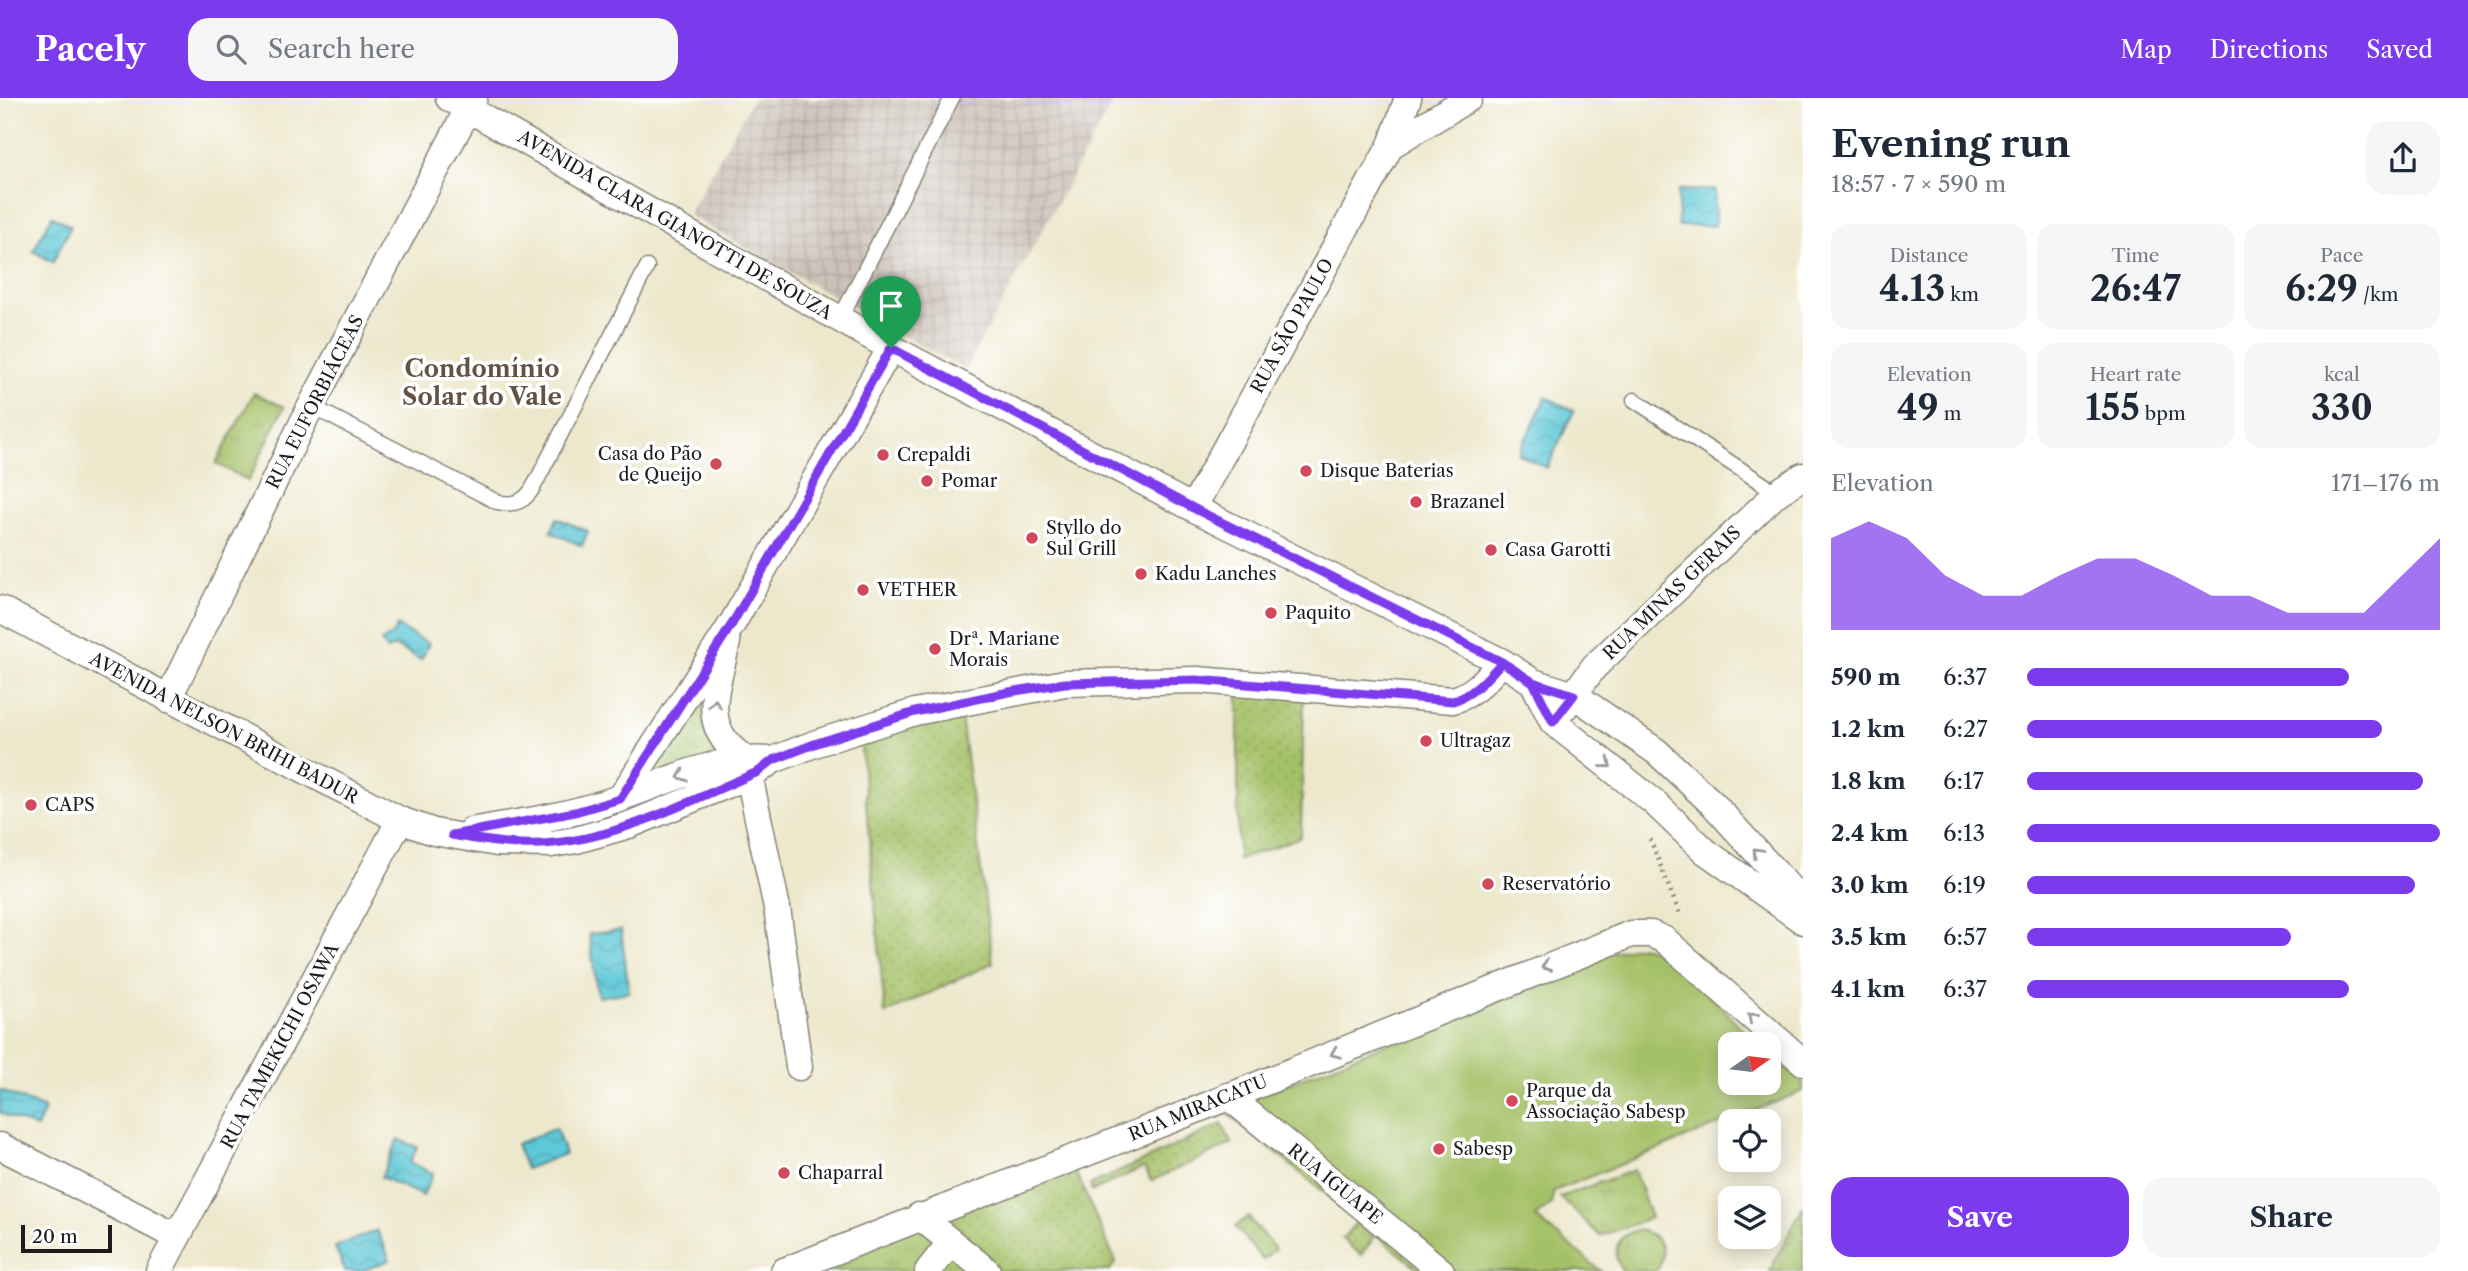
<!DOCTYPE html>
<html lang="en">
<head>
<meta charset="utf-8">
<style>
	body { margin:0; font-family:"Libre Caslon Text",serif; background:#f6f6f7; color:#1f2937; height:100vh; display:flex; flex-direction:column; font-size:26px; white-space:nowrap }
	* { box-sizing:border-box; margin:0 }
	p { font-size:23px; color:#747a83 }
	.icon { flex:none; width:38px; height:38px; fill:none; stroke:currentColor; stroke-width:2; stroke-linecap:round; stroke-linejoin:round }
	.map { position:relative; flex:1; overflow:hidden }
	.panel { display:flex; flex-direction:column; background:#fff; width:665px }
	.panel>* { flex:none }
	.needle { width:46px; rotate:76deg }
	.controls { position:absolute; left:1718px; top:934px; display:grid; gap:14px }
	.controls a { display:grid; place-items:center; width:63px; height:63px; border-radius:14px; background:#fff; box-shadow:0 4px 18px #0003; font-size:35px }
	.scale { position:absolute; left:21px; bottom:18px; width:91px; box-sizing:border-box; padding-left:7px; border:4px solid #1c1c1c; border-top:0; font-size:19px; line-height:24px; white-space:nowrap; color:#1c1c1c; -webkit-text-stroke:5px #fff; paint-order:stroke }
	.pin { position:absolute; display:grid; place-items:center; width:60px; height:60px; color:#fff; margin:-72px -30px; border-radius:50% 50% 50% 0; rotate:-45deg; box-shadow:0 0 7px #0007 }
	.pin .icon { rotate:45deg }
	.round { display:grid; place-items:center; flex:none; width:74px; height:74px; border-radius:21px; background:#f6f6f7 }
	.summary { display:flex; align-items:center; justify-content:space-between; height:119px; padding:0 28px }
	h1 { font-size:38px; font-weight:700; line-height:52px }
	.stats { display:grid; grid-template-columns:repeat(3,1fr); gap:10px; height:119px; padding:7px 28px }
	.stats div { display:grid; align-content:center; border-radius:18px; background:#f6f6f7; text-align:center }
	.stats b { font-size:35px; font-weight:700 }
	.stats small { font-size:19px; font-weight:400 }
	.stats p { font-size:19px }
	.chart { height:196px; padding:14px 28px }
	.chart p { display:flex; justify-content:space-between }
	.chart svg { width:100%; height:126px; margin-top:7px; fill:#7c3aed; opacity:.7 }
	.cta { display:flex; gap:14px; margin-top:auto; padding:14px 28px }
	.cta a { flex:1; height:80px; border-radius:21px; background:#7c3aed; color:#fff; font-size:28px; font-weight:700; line-height:80px; text-align:center }
	.cta a+a { background:#f6f6f7; color:#1f2937 }
	ul { padding:0 28px; list-style:none; font-size:23px }
	li { display:grid; grid-template-columns:112px 84px 1fr; align-items:center; height:52px }
	li i { height:18px; border-radius:9px; background:#7c3aed }
	header { display:flex; align-items:center; gap:42px; box-sizing:border-box; height:98px; padding:0 35px; background:#7c3aed; color:#fff }
	header strong { font-size:33px }
	nav { display:flex; gap:38px; margin-inline-start:auto; font-size:24px }
	.search { width:490px; height:63px; background:#f6f6f7; display:flex; align-items:center; gap:18px; box-sizing:border-box; padding:0 24px; border-radius:21px; color:#747a83; font-size:26px }
	main { display:flex; flex:1; min-height:0 }
	.map>svg:first-child { display:block }
</style>
</head>
<body>
<header>
<strong>Pacely</strong>
<div class="search"><svg class="icon" aria-label="search" viewBox="0 0 24 24"><circle cx="10" cy="10" r="6"/><path d="M15 15l6 6"/></svg>Search here</div>
<nav><a>Map</a><a>Directions</a><a>Saved</a></nav>
</header>
<main>
<div class="map">
<svg width="1803" height="1173" viewBox="0 0 1803 1173">
	<defs>
		<pattern id="industrial-grid" width="8" height="8" patternUnits="userSpaceOnUse" patternTransform="scale(1.75)"><rect width="8" height="8" fill="#cdc2b9"/><path d="M0 4h8M4 0v8" fill="none" stroke="#afa69e"/></pattern>
		<pattern id="grass-dots" width="8" height="8" patternUnits="userSpaceOnUse" patternTransform="scale(1.75)"><rect width="8" height="8" fill="#a5c168"/><path d="M2 2h.1M6 6h.1" fill="none" stroke="#8da55a" stroke-width="1.8" stroke-linecap="round"/></pattern>
		<pattern id="park-tufts" width="24" height="20" patternUnits="userSpaceOnUse" patternTransform="scale(1.75)"><rect width="24" height="20" fill="#a5c168"/><path d="M3 7l-1-3M5 7V3M7 7l1-3M15 17l-1-3M17 17v-4M19 17l1-3" fill="none" stroke="#8da55a"/></pattern>
		<pattern id="water-waves" width="16" height="10" patternUnits="userSpaceOnUse" patternTransform="scale(1.75)"><rect width="16" height="10" fill="#5dc8d7"/><path d="M0 5q4-4 8 0t8 0" fill="none" stroke="#50abb8"/></pattern>
	</defs>
	<rect width="100%" height="100%" fill="#fff"/>
	<filter id="ink" filterUnits="userSpaceOnUse"><feTurbulence type="fractalNoise" baseFrequency=".0143" numOctaves="2"/><feDisplacementMap in="SourceGraphic" scale="14" xChannelSelector="R" yChannelSelector="G"/><feConvolveMatrix kernelMatrix="1 2 1 2 8 2 1 2 1" color-interpolation-filters="sRGB"/></filter>
	<filter id="wash" filterUnits="userSpaceOnUse"><feTurbulence type="fractalNoise" baseFrequency=".00686" numOctaves="4" result="noise"/><feDisplacementMap in="SourceGraphic" scale="28" xChannelSelector="R" yChannelSelector="G"/><feGaussianBlur stdDeviation="1.57" result="paint"/><feColorMatrix in="noise" values="0 0 0 0 0 0 0 0 0 0 0 0 0 0 0 0 0 1.4 0 .05"/><feComposite in="paint" operator="in"/></filter>
	<g filter="url(#wash)">
		<rect width="100%" height="100%" fill="#ede8cc"/>
		<path fill="url(#industrial-grid)" d="M753,0h362l-150,272 -277,-155z"/>
		<path fill="url(#grass-dots)" stroke="#606e42" stroke-width="2" d="M714,566c-7,31 -23,66 5,90l-80,29z
			M1238,595l66,5 -3,139 -63,23z
			M960,611l33,254 -108,51 -25,-276z
			M1222,1026l10,20 -81,37 -7,-14 -52,24 -2,-6z
			M1071,1064l45,100 -7,9h-109l-58,-51z
			M1803,1108v65h-33z
			M1248,1119l27,32 -12,11 -28,-33z
			M1356,1125l18,15 -13,17 -19,-16z"/>
		<path fill="url(#park-tufts)" stroke="#606e42" stroke-width="2" d="M254,295l30,14 -36,74 -32,-18z
			M1634,1072l17,48 -51,18 -40,-39z
			M920,1127l53,46h-167z
			M1637,1132c23,3 33,23 19,41h-34c-11,-18 -6,-36 15,-41z"/>
		<path fill="#a5c168" stroke="#606e42" stroke-width="2" d="M1641,848c43,8 84,70 118,99h-28v38h38v-29l34,29v8l-249,100 -3,13 -16,13 66,54h-180l-198,-161 385,-157z"/>
		<path fill="url(#water-waves)" stroke="#3c727a" stroke-width="2" d="M1678,92h37v36h-37z
			M52,118l19,10 -18,36 -20,-11z
			M1546,299l28,14 -27,57 -29,-14z
			M557,420l31,13 -6,15 -31,-14z
			M397,528l32,18 -8,16 -26,-14 -8,4 -6,-9 11,-6z
			M621,832l8,62 -31,5 -9,-63z
			M0,992l45,19 -8,19 -37,-15z
			M556,1030l9,26 -39,15 -10,-25z
			M398,1041l19,8 -7,16 23,10 -10,23 -42,-19z
			M377,1132l13,30 -28,11h-17l-10,-24z"/>
	</g>
	<g filter="url(#ink)">
		<g fill="none" stroke-linecap="round" stroke-linejoin="round">
			<defs>
				<path id="lane" d="M840,221l112,-221
					M1634,302l143,93
					M311,308l186,96c18,4 28,0 37,-16l113,-219"/>
				<path id="street" d="M449,0l442,250 302,160 309,154 31,20 41,13 83,57 56,52 90,99
					M1391,47l78,-47
					M1193,410l198,-363 17,-47
					M0,511l400,211 34,12 63,11 55,1 24,-4 53,-15 122,-50 22,-15 44,-17 98,-31 150,-29 132,-3 256,20c22,-6 34,-22 49,-38
					M727,544c-10,47 -30,85 18,117
					M1533,584l20,40 102,81 50,48 98,70
					M168,601l143,-293 163,-308
					M1564,610l30,-41 183,-174 26,-17
					M746,663l31,147 22,159
					M620,701l112,-175 159,-276
					M471,733c43,-8 86,-13 127,-26 56,-16 112,-50 171,-45
					M1228,998l213,175
					M0,1048l177,91
					M919,1118l68,55
					M159,1173l241,-451
					M784,1173l412,-161 435,-176h20l14,6 138,122
					M928,1173l23,-29"/>
			</defs>
			<use href="#lane" stroke="#848274" stroke-width="17"/>
			<use href="#street" stroke="#848274" stroke-width="29"/>
			<path stroke="#848274" stroke-width="4.5" stroke-dasharray="2 5" stroke-linecap="butt" d="M1650,741l30,76"/>
			<use href="#lane" stroke="#fff" stroke-width="14"/>
			<use href="#street" stroke="#fff" stroke-width="26"/>
		</g>
		<defs><path id="oneway-chevron" d="M-2-3.5L2.5 0L-2 3.5" fill="none" stroke-width="1.6" stroke-linecap="round" stroke-linejoin="round" transform="scale(1.75)"/></defs>
		<g stroke="#999">
			<use href="#oneway-chevron" transform="translate(715 606) rotate(-84)"/>
			<use href="#oneway-chevron" transform="translate(1607 666) rotate(39)"/>
			<use href="#oneway-chevron" transform="translate(682 678) rotate(160)"/>
			<use href="#oneway-chevron" transform="translate(1757 754) rotate(-133)"/>
			<use href="#oneway-chevron" transform="translate(1546 868) rotate(158)"/>
			<use href="#oneway-chevron" transform="translate(1752 919) rotate(-139)"/>
			<use href="#oneway-chevron" transform="translate(1335 955) rotate(158)"/>
		</g>
	</g>
	<g fill="none" stroke-linecap="round" stroke-linejoin="round" filter="url(#ink)">
		<defs>
			<path id="route" d="M891,250l-159,276 -112,175 -45,13 -123,23c34,6 68,12 102,8 71,-7 139,-44 204,-71l15,-12 44,-17 98,-31 94,-20 56,-9 132,-3 256,21c22,-7 34,-23 49,-39l31,20 20,40 21,-27 -41,-13 -31,-20 -309,-154 -302,-160"/>
		</defs>
		<use href="#route" stroke="#fff" stroke-width="14"/>
		<use href="#route" stroke="#7c3aed" stroke-width="9"/>
	</g>
	<g fill="#d1495b" stroke="#fff" stroke-width="2.5">
		<circle cx="883" cy="357" r="7"/>
		<circle cx="716" cy="366" r="7"/>
		<circle cx="1306" cy="373" r="7"/>
		<circle cx="927" cy="383" r="7"/>
		<circle cx="1416" cy="404" r="7"/>
		<circle cx="1032" cy="440" r="7"/>
		<circle cx="1491" cy="452" r="7"/>
		<circle cx="1141" cy="476" r="7"/>
		<circle cx="863" cy="492" r="7"/>
		<circle cx="1271" cy="515" r="7"/>
		<circle cx="935" cy="551" r="7"/>
		<circle cx="1426" cy="643" r="7"/>
		<circle cx="31" cy="707" r="7"/>
		<circle cx="1488" cy="786" r="7"/>
		<circle cx="1512" cy="1003" r="7"/>
		<circle cx="1439" cy="1051" r="7"/>
		<circle cx="784" cy="1075" r="7"/>
	</g>
	<g text-anchor="middle" stroke-width="7" stroke-linejoin="round" paint-order="stroke">
		<g font-size="18" fill="#1c1c1c" stroke="#fff">
			<text transform="translate(675 127) rotate(30)" y="6">AVENIDA CLARA GIANOTTI DE SOUZA</text>
			<text transform="translate(1292 228) rotate(-61)" y="6">RUA SÃO PAULO</text>
			<text transform="translate(315 304) rotate(-63)" y="6">RUA EUFORBIÁCEAS</text>
			<text transform="translate(1672 495) rotate(-44)" y="6">RUA MINAS GERAIS</text>
			<text transform="translate(224 630) rotate(28)" y="6">AVENIDA NELSON BRIHI BADUR</text>
			<text transform="translate(280 948) rotate(-62)" y="6">RUA TAMEKICHI OSAWA</text>
			<text transform="translate(1198 1010) rotate(-22)" y="6">RUA MIRACATU</text>
			<text transform="translate(1335 1086) rotate(39)" y="6">RUA IGUAPE</text>
		</g>
		<g font-size="18" fill="#1c1c1c" stroke="#fff" text-anchor="start">
			<text x="702" y="362" text-anchor="end">Casa do Pão<tspan x="702" dy="21">de Queijo</tspan></text>
			<text x="897" y="363">Crepaldi</text>
			<text x="1320" y="379">Disque Baterias</text>
			<text x="941" y="389">Pomar</text>
			<text x="1430" y="410">Brazanel</text>
			<text x="1046" y="436">Styllo do<tspan x="1046" dy="21">Sul Grill</tspan></text>
			<text x="1505" y="458">Casa Garotti</text>
			<text x="1155" y="482">Kadu Lanches</text>
			<text x="877" y="498">VETHER</text>
			<text x="1285" y="521">Paquito</text>
			<text x="949" y="547">Drª. Mariane<tspan x="949" dy="21">Morais</tspan></text>
			<text x="1440" y="649">Ultragaz</text>
			<text x="45" y="713">CAPS</text>
			<text x="1502" y="792">Reservatório</text>
			<text x="1526" y="999">Parque da<tspan x="1526" dy="21">Associação Sabesp</tspan></text>
			<text x="1453" y="1057">Sabesp</text>
			<text x="798" y="1081">Chaparral</text>
		</g>
		<g font-size="24" font-weight="bold" fill="#625344" stroke="#fff">
			<text x="482" y="279">Condomínio<tspan x="482" dy="28">Solar do Vale</tspan></text>
		</g>
	</g>
</svg>
<div class="controls">
<a><svg class="needle" viewBox="-14 -14 28 28"><path d="M0-13l5 13h-10z" fill="#e53935"/><path d="M0 13l5-13h-10z" fill="#747a83"/></svg></a>
<a><svg class="icon" aria-label="locate" viewBox="0 0 24 24"><circle cx="12" cy="12" r="6"/><path d="M12 2v4M12 18v4M2 12h4M18 12h4"/></svg></a>
<a><svg class="icon" aria-label="layers" viewBox="0 0 24 24"><path d="M12 4l9 5-9 5-9-5zM3 14l9 5 9-5"/></svg></a>
</div>
<div class="scale">20 m</div>
<div class="pin" style="left:891px;top:250px;background:#1e9e55"><svg class="icon" aria-label="arrive" viewBox="0 0 24 24"><path d="M6 21V4h12l-3 4 3 4H6"/></svg></div>
</div>
<section class="panel">
<div class="summary"><div><h1>Evening run</h1><p>18:57 · 7 × 590 m</p></div><a class="round"><svg class="icon" aria-label="share" viewBox="0 0 24 24"><path d="M12 15V3M7 8l5-5 5 5M5 13v7h14v-7"/></svg></a></div>
<div class="stats">
<div><p>Distance</p><b>4.13<small> km</small></b></div>
<div><p>Time</p><b>26:47</b></div>
<div><p>Pace</p><b>6:29<small> /km</small></b></div>
</div>
<div class="stats">
<div><p>Elevation</p><b>49<small> m</small></b></div>
<div><p>Heart rate</p><b>155<small> bpm</small></b></div>
<div><p>kcal</p><b>330</b></div>
</div>
<div class="chart"><p><span>Elevation</span>171–176 m</p>
<svg viewBox="0 0 160 44" preserveAspectRatio="none"><path d="M0 44V12L10 6L20 12L30 25L40 32L50 32L60 25L70 19L80 19L90 25L100 32L110 32L120 38L130 38L140 38L150 25L160 12V44z"/></svg>
</div>
<ul>
<li><b>590 m</b>6:37<i style="width:78%"></i></li>
<li><b>1.2 km</b>6:27<i style="width:86%"></i></li>
<li><b>1.8 km</b>6:17<i style="width:96%"></i></li>
<li><b>2.4 km</b>6:13<i style="width:100%"></i></li>
<li><b>3.0 km</b>6:19<i style="width:94%"></i></li>
<li><b>3.5 km</b>6:57<i style="width:64%"></i></li>
<li><b>4.1 km</b>6:37<i style="width:78%"></i></li>
</ul>
<div class="cta"><a>Save</a><a>Share</a></div>
</section>
</main>
</body>
</html>
